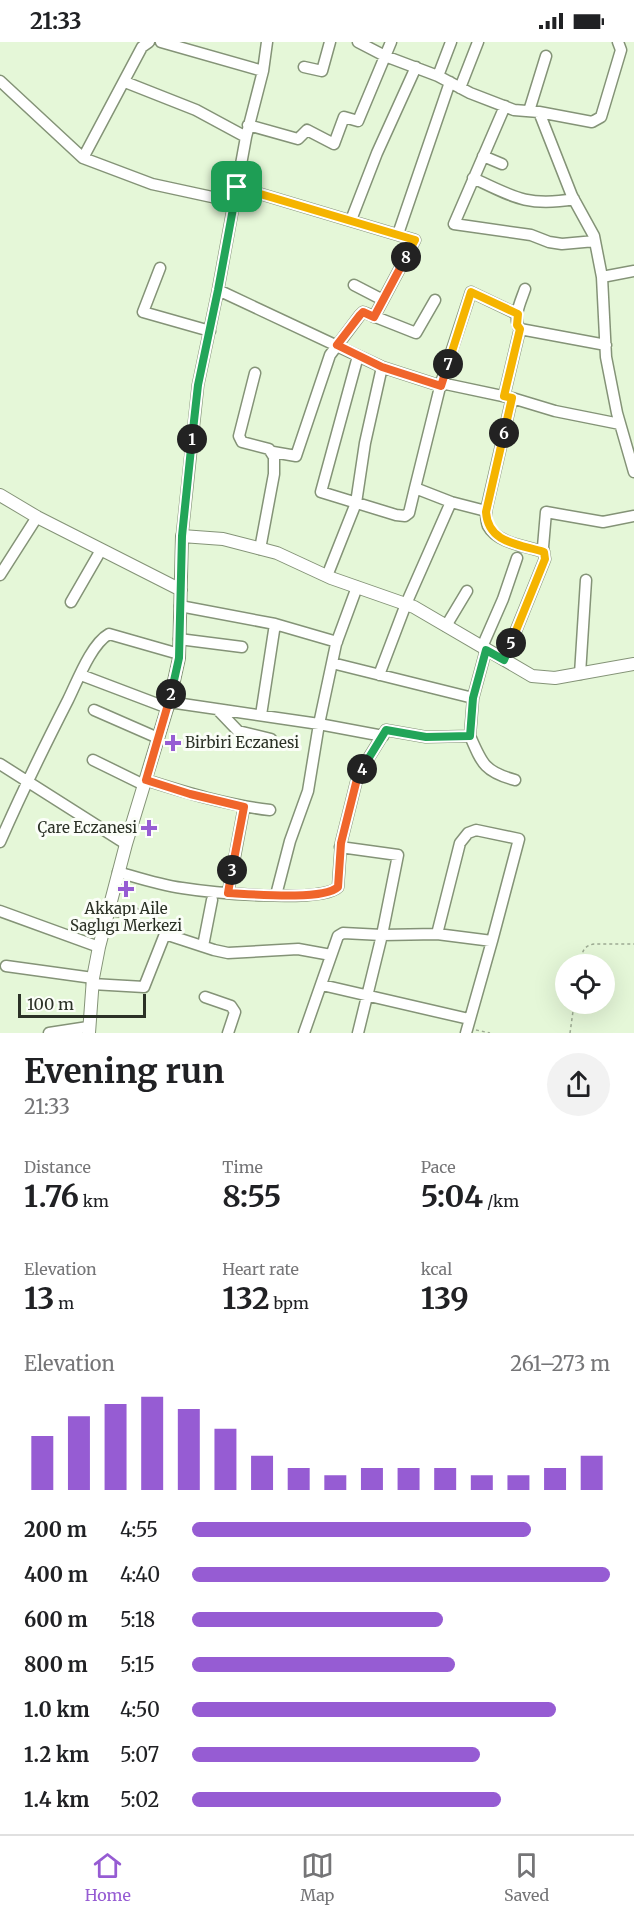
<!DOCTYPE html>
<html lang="en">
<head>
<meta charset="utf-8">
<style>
	body { margin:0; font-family:Merriweather,serif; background:#f2f2f2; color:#202124; height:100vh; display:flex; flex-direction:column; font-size:22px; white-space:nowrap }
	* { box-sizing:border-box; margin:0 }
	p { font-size:20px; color:#757577 }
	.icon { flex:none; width:33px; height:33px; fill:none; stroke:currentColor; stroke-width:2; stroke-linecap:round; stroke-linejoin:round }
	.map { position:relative; height:991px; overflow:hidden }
	.sheet { display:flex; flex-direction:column; background:#fff; flex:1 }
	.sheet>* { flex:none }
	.fabs { position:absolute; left:555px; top:912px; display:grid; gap:12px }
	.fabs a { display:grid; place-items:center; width:60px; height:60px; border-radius:50%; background:#fff; box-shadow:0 6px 24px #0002; font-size:30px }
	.scale { position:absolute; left:18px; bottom:15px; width:128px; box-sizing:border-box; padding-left:6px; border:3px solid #2b3126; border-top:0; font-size:16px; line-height:21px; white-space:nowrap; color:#2b3126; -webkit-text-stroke:4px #fbfef8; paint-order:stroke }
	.pin { position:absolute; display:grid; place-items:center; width:51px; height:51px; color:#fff; margin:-26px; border-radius:12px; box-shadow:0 3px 9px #0006 }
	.km { position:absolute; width:30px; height:30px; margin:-15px; border-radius:50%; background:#222; color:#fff; font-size:16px; line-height:30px; text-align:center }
	.round { display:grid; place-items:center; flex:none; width:63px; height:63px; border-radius:32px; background:#f2f2f2 }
	.head { display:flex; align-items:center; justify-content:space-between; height:102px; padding:0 24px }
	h1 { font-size:33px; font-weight:700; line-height:45px }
	.figures { display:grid; grid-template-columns:repeat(3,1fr); gap:9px; height:102px; padding:6px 24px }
	.figures div { display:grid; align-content:center }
	.figures b { font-size:30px; font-weight:700 }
	.figures small { font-size:16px; font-weight:400 }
	.figures p { font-size:16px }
	.chart { height:168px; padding:12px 24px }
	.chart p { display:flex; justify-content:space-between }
	.chart svg { width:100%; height:108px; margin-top:6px; stroke:#965cd3; stroke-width:6 }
	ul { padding:0 24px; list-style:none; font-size:20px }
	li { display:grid; grid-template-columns:96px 72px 1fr; align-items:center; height:45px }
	li i { height:15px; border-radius:8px; background:#965cd3 }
	.status { display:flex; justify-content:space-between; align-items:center; height:42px; padding:0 30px; background:#fff; direction:ltr }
	.status svg { height:16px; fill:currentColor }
	.tabs { display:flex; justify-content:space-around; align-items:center; height:84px; border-top:2px solid #e0e0e0; background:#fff; font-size:16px; color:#757577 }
	.tabs a { display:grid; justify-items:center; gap:3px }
	.tabs .active { color:#965cd3 }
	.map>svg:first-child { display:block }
</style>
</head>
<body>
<div class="status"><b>21:33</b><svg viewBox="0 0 49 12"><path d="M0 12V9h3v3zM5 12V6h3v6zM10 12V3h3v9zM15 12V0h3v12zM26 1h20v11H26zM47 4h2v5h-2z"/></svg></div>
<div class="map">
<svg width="634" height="991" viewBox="0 0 634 991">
	<rect width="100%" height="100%" fill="#e5f7d8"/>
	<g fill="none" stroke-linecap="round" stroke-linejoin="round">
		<defs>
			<path id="minor" d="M161,0l102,29
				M358,0l27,14 53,20 32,17 44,17 25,2 53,10 9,-5 20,-67 -3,-8
				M304,25l18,4 8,-29
				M438,34l13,-34
				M0,39l83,77 69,26 83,18
				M125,40l71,28 50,27
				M460,46l18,-46
				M505,64l-51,118 77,11 18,7 13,2 33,-3
				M529,69l17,-55
				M539,70l33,84 22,40 8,41 4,80 11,56 17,59
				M248,83l50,14 9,-9 27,14 10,-27 14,4 33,-79
				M483,114l19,8
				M83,116l59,-111 7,-5
				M473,136c40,19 55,29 101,21
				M237,145l178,53 -41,77
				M351,178l26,-67 39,-86
				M398,192l52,-152
				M160,226l-17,44 67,19
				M602,235l32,-6
				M354,243l29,15
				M218,248l164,77 59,19
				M520,287l86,16
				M358,314l-37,136 75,23 9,1 4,-3 6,-25
				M255,331l-16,63 3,6 27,7 5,8v17l-14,75
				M441,341l30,-91 46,22
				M504,354l16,-67c-8,-11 1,-28 5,-40
				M273,410l23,4 34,-101 30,-40 3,-3 53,21 19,-33
				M451,460l-36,-14 26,-105 71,15 43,13 65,13
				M486,469l26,-113
				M182,494l16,-151 20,-95 28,-153 17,-66 4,-29
				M0,533l37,-58
				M327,534l29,-73 9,-60 17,-76
				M71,560l30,-52
				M180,564l95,18
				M446,584l21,-35
				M179,597l63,8
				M482,605l21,-48 14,-41
				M504,618l41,-101 -2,-12 3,-35 57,10 31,-6
				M332,621l141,35
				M580,632l6,-94
				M81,633l87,33
				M379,633l27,-71 45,-102 35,9c0,5 0,10 2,15 9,17 38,20 56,26
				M169,660l150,22 64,12
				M217,667l21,22 33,8
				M94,668l64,28
				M261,673l14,-91 62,18
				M470,694l3,-38 13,-48
				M93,718l51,25
				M0,722l126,80
				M146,738c41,13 81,25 124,30
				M0,800c21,-48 44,-95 68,-142 9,-18 23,-56 41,-66l70,20
				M340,805l58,8 -16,80 -24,98
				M118,830c21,6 42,13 64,16 25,4 140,16 156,-1l3,-44 17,-68 28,-45 40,7 44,-1c12,28 15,36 45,44
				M228,851l16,-86
				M276,853l14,-54 18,-50 11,-67 17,-80 21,-57
				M109,868l25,3
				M0,869l99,36
				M437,892l23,-91 8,-10 8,-3 43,9 -27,102
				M203,904l9,-46
				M6,924l87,12
				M92,942l52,3 21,-53 49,16 14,3 70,-4 33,6
				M322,943l147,34
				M205,955l26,9 4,6 -7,21
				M49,991l39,-6
				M304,991l34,-97 5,-3 39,2 55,-1 55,7 -26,92"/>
			<path id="major" d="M0,453l37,22 144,73
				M89,991l4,-55 6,-31 27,-103 44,-145 9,-41 3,-122 41,3 54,14 54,25 83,29 118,69 23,2 79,-14"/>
		</defs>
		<use href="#minor" stroke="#849377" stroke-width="13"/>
		<use href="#major" stroke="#849377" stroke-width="14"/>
		<path stroke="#9dab93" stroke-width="1.5" stroke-dasharray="3 3" stroke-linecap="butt" d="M580,922c2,-10 2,-18 14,-20h40
			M476,988l14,3
			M570,991l4,-29"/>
		<use href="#minor" stroke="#fff" stroke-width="10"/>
		<use href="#major" stroke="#fff" stroke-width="12"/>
	</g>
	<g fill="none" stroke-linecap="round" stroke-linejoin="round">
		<defs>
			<path id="split-1" d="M192,397l6,-54 20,-95 19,-103"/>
			<path id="split-2" d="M171,652l8,-36 3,-122 10,-97"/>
			<path id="split-3" d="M171,652l-25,86 44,14 54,13 -12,63"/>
			<path id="split-4" d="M232,828l-4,23c22,1 95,8 110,-6l3,-44 17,-68 4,-6"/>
			<path id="split-5" d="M362,727l24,-39 40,7 44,-1 3,-38 13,-48 18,10 7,-17"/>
			<path id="split-6" d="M504,391l-18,79c2,31 32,32 58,40l1,7 -34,84"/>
			<path id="split-7" d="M448,322l23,-72 47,22 -1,11 3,4 -16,67 8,2 -8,35"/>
			<path id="split-8" d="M406,215l-32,60 -11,-5 -3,3 -23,30 45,22 59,19 7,-22"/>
			<path id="split-9" d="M237,145l178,53 -9,17"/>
		</defs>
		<use href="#split-1" stroke="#fff" stroke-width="12"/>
		<use href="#split-2" stroke="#fff" stroke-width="12"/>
		<use href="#split-3" stroke="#fff" stroke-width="12"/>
		<use href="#split-4" stroke="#fff" stroke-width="12"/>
		<use href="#split-5" stroke="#fff" stroke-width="12"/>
		<use href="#split-6" stroke="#fff" stroke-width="12"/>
		<use href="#split-7" stroke="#fff" stroke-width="12"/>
		<use href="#split-8" stroke="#fff" stroke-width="12"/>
		<use href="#split-9" stroke="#fff" stroke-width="12"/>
		<use href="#split-1" stroke="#22a559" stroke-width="8"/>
		<use href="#split-2" stroke="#22a559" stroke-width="8"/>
		<use href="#split-3" stroke="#f0652b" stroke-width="8"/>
		<use href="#split-4" stroke="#f0652b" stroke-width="8"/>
		<use href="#split-5" stroke="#22a559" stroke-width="8"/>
		<use href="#split-6" stroke="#f5b400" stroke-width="8"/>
		<use href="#split-7" stroke="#f5b400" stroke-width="8"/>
		<use href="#split-8" stroke="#f0652b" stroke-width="8"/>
		<use href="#split-9" stroke="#f5b400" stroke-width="8"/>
	</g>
	<g fill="#965cd3" stroke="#fbfef8" stroke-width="2">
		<path d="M170 692h6v6h6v6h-6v6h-6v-6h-6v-6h6z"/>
		<path d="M146 777h6v6h6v6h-6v6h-6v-6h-6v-6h6z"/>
		<path d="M123 838h6v6h6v6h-6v6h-6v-6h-6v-6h6z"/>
	</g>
	<g text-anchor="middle" stroke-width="6" stroke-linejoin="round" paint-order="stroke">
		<g font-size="15" fill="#2b3126" stroke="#fbfef8" text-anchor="start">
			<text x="185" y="706">Birbiri Eczanesi</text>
			<text x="137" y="791" text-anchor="end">Çare Eczanesi</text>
			<text x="126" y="872" text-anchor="middle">Akkapı Aile<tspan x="126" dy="17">Saglıgı Merkezi</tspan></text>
		</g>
	</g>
</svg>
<div class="fabs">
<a><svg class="icon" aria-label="locate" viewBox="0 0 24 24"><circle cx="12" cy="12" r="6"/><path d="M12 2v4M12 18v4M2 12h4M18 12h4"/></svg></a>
</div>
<div class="scale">100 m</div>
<div class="pin" style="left:237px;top:145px;background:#1e9e55"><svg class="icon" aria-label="arrive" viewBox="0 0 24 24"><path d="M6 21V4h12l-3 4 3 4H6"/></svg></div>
<b class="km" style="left:192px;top:397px">1</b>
<b class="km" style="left:171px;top:652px">2</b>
<b class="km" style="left:232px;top:828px">3</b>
<b class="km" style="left:362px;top:727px">4</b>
<b class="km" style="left:511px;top:601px">5</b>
<b class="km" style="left:504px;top:391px">6</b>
<b class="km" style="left:448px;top:322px">7</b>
<b class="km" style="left:406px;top:215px">8</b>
</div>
<section class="sheet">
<div class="head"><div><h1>Evening run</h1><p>21:33</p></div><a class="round"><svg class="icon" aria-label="share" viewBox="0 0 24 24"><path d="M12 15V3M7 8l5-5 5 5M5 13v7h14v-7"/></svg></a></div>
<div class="figures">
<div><p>Distance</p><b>1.76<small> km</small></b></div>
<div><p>Time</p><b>8:55</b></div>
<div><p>Pace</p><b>5:04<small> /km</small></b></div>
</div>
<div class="figures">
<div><p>Elevation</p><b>13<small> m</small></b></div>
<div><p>Heart rate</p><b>132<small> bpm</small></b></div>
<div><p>kcal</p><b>139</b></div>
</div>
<div class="chart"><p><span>Elevation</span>261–273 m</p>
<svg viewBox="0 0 160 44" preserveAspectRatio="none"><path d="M5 44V22M15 44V14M25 44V9M35 44V6M45 44V11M55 44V19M65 44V30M75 44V35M85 44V38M95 44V35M105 44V35M115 44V35M125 44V38M135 44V38M145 44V35M155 44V30"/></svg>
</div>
<ul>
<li><b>200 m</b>4:55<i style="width:81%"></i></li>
<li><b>400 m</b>4:40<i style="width:100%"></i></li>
<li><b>600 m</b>5:18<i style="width:60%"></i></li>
<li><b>800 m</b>5:15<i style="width:63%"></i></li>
<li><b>1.0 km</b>4:50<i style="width:87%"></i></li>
<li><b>1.2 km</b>5:07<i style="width:69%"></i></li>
<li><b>1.4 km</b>5:02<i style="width:74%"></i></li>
</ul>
</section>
<nav class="tabs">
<a class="active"><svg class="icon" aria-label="home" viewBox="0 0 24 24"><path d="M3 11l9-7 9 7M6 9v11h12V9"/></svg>Home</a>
<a><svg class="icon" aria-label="map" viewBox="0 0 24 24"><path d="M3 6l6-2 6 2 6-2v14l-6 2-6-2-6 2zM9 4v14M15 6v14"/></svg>Map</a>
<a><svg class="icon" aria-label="saved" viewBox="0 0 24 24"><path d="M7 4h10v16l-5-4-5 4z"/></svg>Saved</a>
</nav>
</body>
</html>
